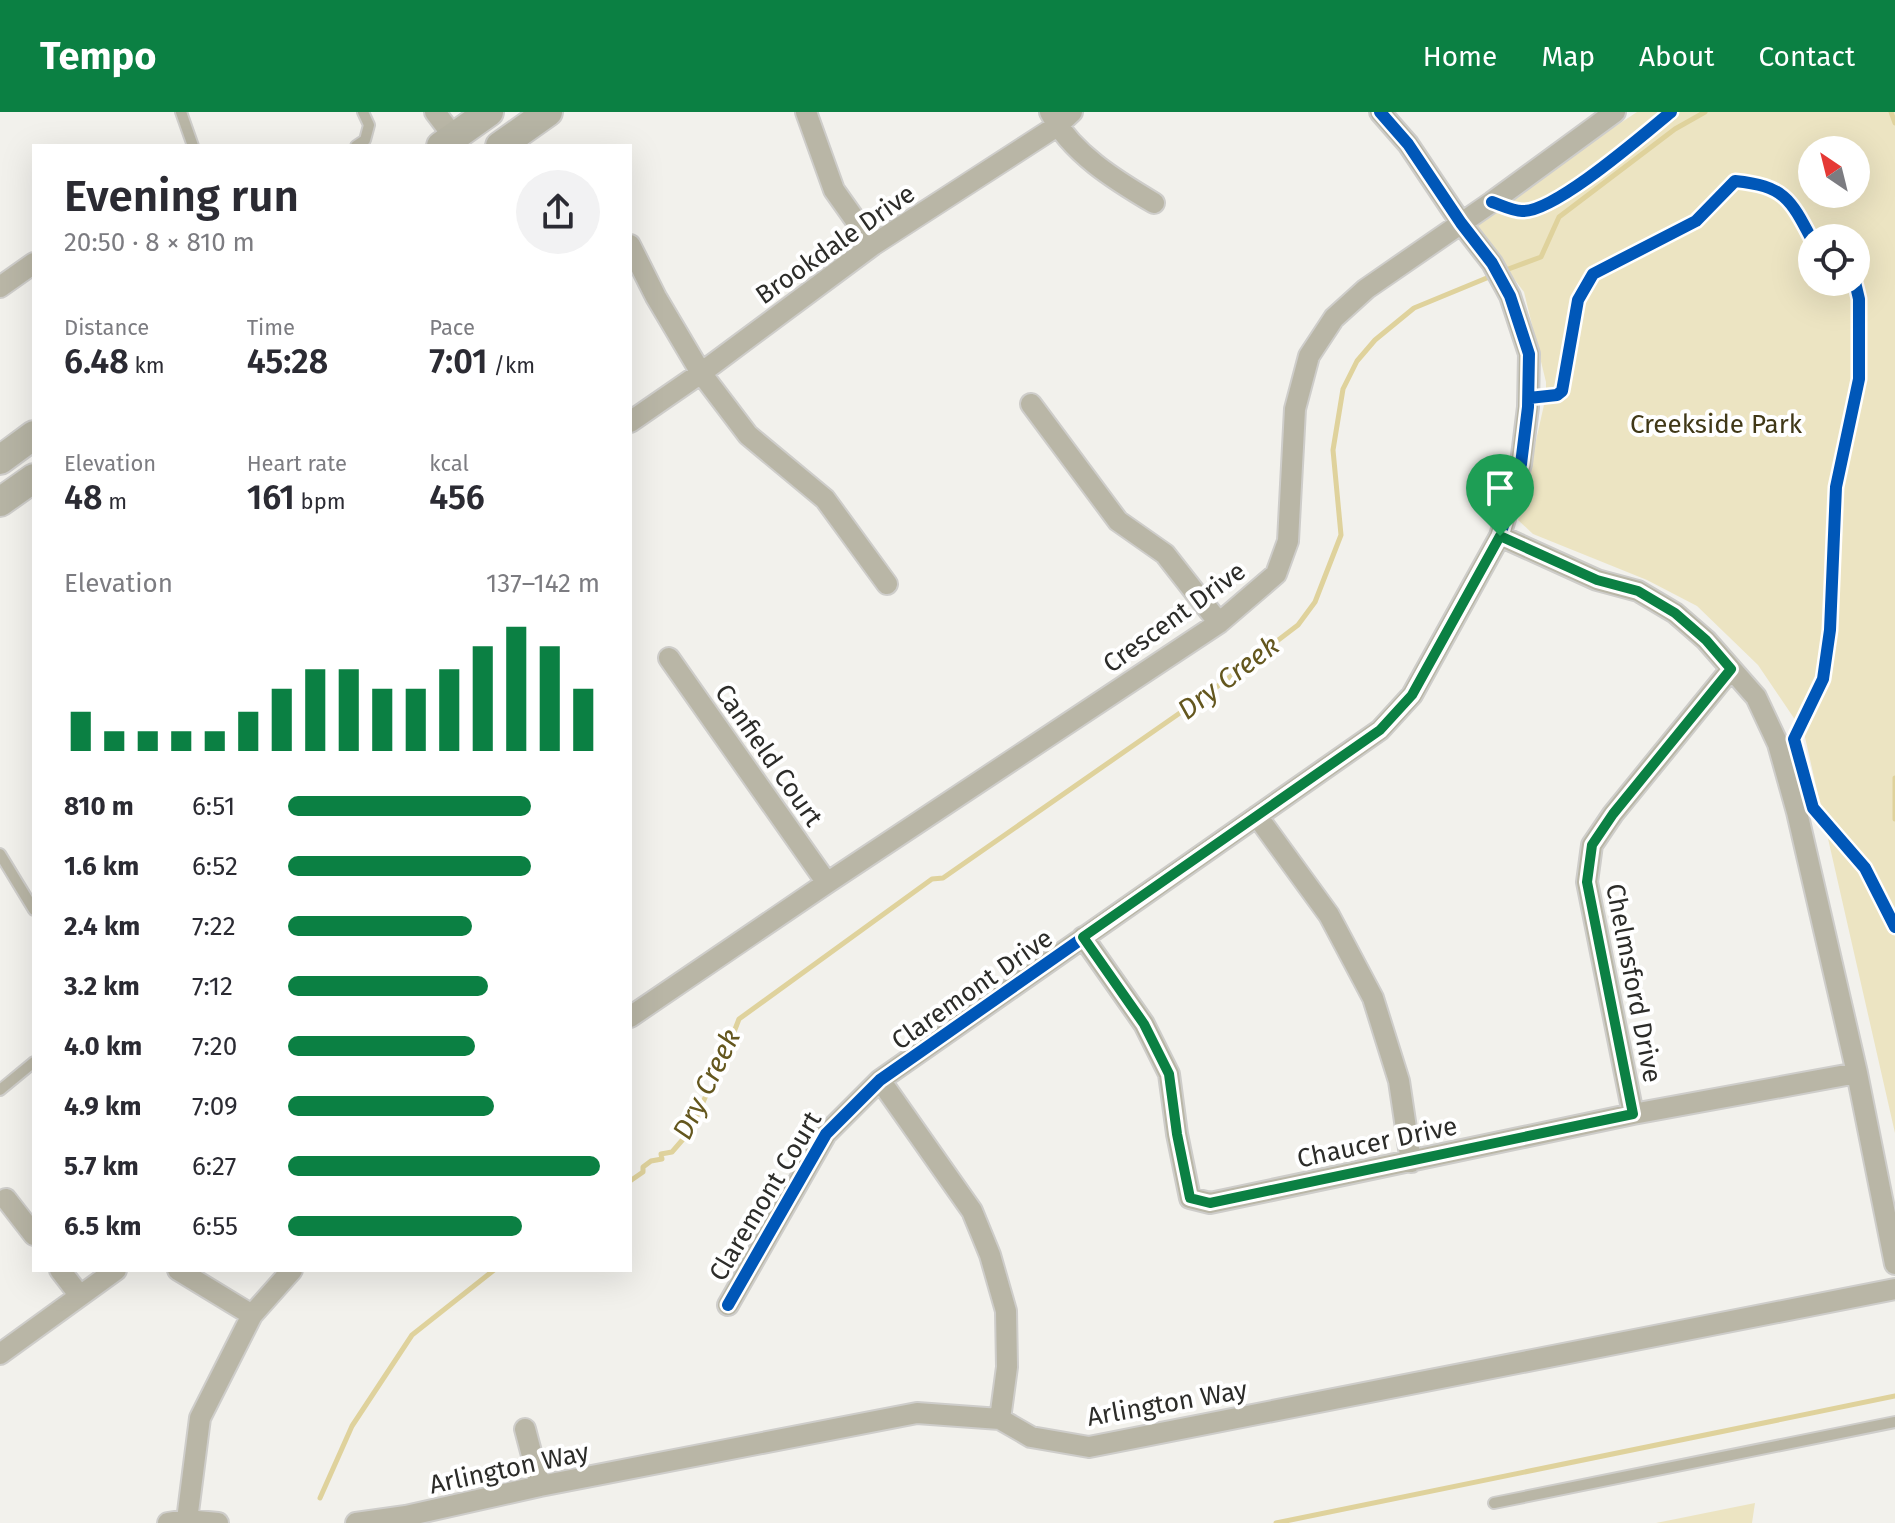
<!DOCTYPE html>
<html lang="en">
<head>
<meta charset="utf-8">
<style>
	body { margin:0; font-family:"Fira Sans",sans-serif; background:#f2f2f3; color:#2b2b33; height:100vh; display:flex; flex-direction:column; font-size:30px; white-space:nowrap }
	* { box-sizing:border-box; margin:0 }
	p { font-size:26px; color:#7c7c81 }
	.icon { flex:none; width:44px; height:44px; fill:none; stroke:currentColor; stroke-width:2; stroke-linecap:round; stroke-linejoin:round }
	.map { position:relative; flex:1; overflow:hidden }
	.drawer { position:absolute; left:32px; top:32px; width:600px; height:1128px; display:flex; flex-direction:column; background:#fff; border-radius:0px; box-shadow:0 8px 32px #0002 }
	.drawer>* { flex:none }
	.needle { width:52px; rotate:325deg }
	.controls { position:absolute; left:1798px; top:24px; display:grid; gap:16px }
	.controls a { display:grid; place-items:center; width:72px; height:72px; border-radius:50%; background:#fff; box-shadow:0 8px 32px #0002; font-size:40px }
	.pin { position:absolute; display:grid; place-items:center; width:68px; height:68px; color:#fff; margin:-82px -34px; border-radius:50% 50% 50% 0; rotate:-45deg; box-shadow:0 0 8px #0007 }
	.pin .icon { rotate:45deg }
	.round { display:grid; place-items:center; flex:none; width:84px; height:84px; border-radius:42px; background:#f2f2f3 }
	.overview { display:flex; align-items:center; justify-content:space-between; height:136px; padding:0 32px }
	h1 { font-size:44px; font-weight:600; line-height:60px }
	.figures { display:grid; grid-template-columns:repeat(3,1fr); gap:12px; height:136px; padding:8px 32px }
	.figures div { display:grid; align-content:center }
	.figures b { font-size:34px; font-weight:600 }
	.figures small { font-size:22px; font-weight:400 }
	.figures p { font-size:22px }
	.chart { height:224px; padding:16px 32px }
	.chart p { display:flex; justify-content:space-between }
	.chart svg { width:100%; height:144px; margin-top:8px; stroke:#0b8043; stroke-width:6 }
	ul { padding:0 32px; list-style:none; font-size:26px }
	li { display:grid; grid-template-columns:128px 96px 1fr; align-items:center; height:60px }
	li i { height:20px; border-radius:10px; background:#0b8043 }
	header { display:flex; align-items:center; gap:48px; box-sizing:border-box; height:112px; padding:0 40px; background:#0b8043; color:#fff }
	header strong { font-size:38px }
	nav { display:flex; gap:44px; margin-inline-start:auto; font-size:28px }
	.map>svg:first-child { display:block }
</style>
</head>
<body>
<header>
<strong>Tempo</strong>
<nav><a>Home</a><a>Map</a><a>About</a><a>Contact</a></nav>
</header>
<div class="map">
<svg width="1895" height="1411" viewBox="0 0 1895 1411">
	<rect width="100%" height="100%" fill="#f2f1ec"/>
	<path fill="#ece4c2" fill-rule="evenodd" d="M1637,0h258v1021l-91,-400 -46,-68 -61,-59 -50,-26 -114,-46 -15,-14 28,-124v-14l-22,-90 -53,-70zM1812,38h44v44h-44zM1812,126h44v44h-44z
		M1755,1391l-3,20h-96z"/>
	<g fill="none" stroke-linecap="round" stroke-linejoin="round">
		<path stroke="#dfd29c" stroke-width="5" d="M1891,0l4,11
			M1503,159l38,-14 18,-40 116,-88 30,-17
			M1895,666v41
			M630,1069l13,-9v-5l8,-6 11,-2 -1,-5 11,-2 19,-22 16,-37 5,-4 27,-70 193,-140 11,-1 267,-186 88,-67 17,-23 26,-67 -8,-85 10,-61 14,-28 18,-21 39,-32 80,-33
			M320,1386l32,-72 60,-91 82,-65
			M1276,1411l619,-127"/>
		<defs>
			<path id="lane" d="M181,0l12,34
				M356,34l9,-6 4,-15 -6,-13
				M0,742l34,56
				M0,978l34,-28
				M1494,1391l401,-81"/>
			<path id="street" d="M435,0l19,25
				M806,0l28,78 39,55
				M1050,0c21,41 65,68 104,91
				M630,133l26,52 45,76 47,62 77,64 62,85
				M0,175l34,-24
				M1031,292l87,117 47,33 54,69
				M630,310l71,-49 172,-128 184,-119 15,-14
				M1500,424l97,44 41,11 37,22 31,27 50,57 22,47 19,68 60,261 38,191
				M669,546l158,225
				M1257,704l72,99 44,83 26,83 12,81
				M1083,825l61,87 25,50 8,60 13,64 20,5 423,-89 224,-41
				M630,905l197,-134 392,-260 57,-49 12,-33 7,-132 14,-53 25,-38 32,-29 126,-87 123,-90
				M880,968l92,131 18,44 16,56 1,56 -7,52
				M1633,1002l-46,-232 5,-37 21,-31 118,-145
				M6,1087l28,36
				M60,1158l20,26
				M178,1158l74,45
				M728,1193l98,-171 54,-54 500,-350 32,-35 88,-159 21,-72 7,-57 1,-53 -19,-58 -18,-33 -31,-40 -53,-79 -28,-32
				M0,1242l116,-84
				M525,1317l15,57
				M187,1408l13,-102 52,-103 40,-45
				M168,1411l19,-3 31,3
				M356,1411l50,-7 134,-30 377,-73 83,6 31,18 58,10 806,-158"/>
			<path id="secondary" d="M441,34l48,-34
				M500,34l48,-34
				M0,348l34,-25
				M0,390l34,-24"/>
		</defs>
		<use href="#lane" stroke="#cecdca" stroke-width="14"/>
		<use href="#street" stroke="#cecdca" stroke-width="24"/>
		<use href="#secondary" stroke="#cecdca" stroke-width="32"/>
		<use href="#lane" stroke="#b9b6a6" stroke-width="10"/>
		<use href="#street" stroke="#b9b6a6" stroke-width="20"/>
		<use href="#secondary" stroke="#b6b4a4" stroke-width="28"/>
		<defs>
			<path id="cycleway" d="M1492,90c9,3 21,9 30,9 32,2 122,-77 149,-99
				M1855,170l4,17v80l-23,108 -6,143 -7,49 -29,60 19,69 52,60 30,59
				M1529,286l28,-3 5,-4 16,-91 15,-26 103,-53 39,-40c49,5 55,17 77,59
				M728,1193l98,-171 54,-54 500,-350 32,-35 88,-159 21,-72 7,-57 1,-53 -19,-58 -18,-33 -31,-40 -53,-79 -28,-32"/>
		</defs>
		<use href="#cycleway" stroke="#fff" stroke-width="17"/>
		<use href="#cycleway" stroke="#0057b8" stroke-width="12"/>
	</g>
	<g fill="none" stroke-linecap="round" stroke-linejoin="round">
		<defs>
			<path id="route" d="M1500,424l97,44 41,11 37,22 31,27 25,29 -118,145 -21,31 -5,37 46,232 -423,89 -20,-5 -13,-64 -8,-60 -25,-50 -61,-87 297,-207 32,-35z"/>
		</defs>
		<use href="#route" stroke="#fff" stroke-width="16"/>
		<use href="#route" stroke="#0b8043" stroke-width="10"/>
	</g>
	<g text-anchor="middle" stroke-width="8" stroke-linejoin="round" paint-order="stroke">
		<g font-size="26" fill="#2c2c29" stroke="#fff">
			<text transform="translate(835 132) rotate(-35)" y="9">Brookdale Drive</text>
			<text transform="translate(1174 505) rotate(-36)" y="9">Crescent Drive</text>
			<text transform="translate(769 643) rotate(55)" y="9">Canfield Court</text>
			<text transform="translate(1634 871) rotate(79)" y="9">Chelmsford Drive</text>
			<text transform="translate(972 877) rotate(-35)" y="9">Claremont Drive</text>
			<text transform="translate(1377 1030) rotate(-12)" y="9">Chaucer Drive</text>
			<text transform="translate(765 1084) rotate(-59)" y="9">Claremont Court</text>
			<text transform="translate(1167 1291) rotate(-10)" y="9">Arlington Way</text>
			<text transform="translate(509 1356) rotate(-12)" y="9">Arlington Way</text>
		</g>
		<g font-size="26" fill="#403817" stroke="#fff">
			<text x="1716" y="321">Creekside Park</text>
		</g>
		<g font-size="28" font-style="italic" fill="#64571e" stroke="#fff">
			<text transform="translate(1228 565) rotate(-37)" y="10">Dry Creek</text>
			<text transform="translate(706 972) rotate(-64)" y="10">Dry Creek</text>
		</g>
	</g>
</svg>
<div class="controls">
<a><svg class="needle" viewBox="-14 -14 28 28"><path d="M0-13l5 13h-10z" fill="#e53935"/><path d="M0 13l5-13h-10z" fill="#7c7c81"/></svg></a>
<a><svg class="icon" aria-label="locate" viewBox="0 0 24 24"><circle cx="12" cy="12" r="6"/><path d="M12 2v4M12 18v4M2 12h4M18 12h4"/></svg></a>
</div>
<div class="pin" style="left:1500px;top:424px;background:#1e9e55"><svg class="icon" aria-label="arrive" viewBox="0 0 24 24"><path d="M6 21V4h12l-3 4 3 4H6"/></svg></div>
<section class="drawer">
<div class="overview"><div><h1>Evening run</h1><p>20:50 · 8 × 810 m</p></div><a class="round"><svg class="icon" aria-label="share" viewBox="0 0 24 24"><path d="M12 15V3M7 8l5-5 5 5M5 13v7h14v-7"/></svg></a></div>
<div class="figures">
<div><p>Distance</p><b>6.48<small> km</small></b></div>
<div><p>Time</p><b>45:28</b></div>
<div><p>Pace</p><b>7:01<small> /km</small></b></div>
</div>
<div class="figures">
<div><p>Elevation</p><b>48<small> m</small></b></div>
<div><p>Heart rate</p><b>161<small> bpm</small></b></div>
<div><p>kcal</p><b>456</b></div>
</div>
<div class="chart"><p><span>Elevation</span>137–142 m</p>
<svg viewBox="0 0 160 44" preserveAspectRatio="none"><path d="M5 44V32M15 44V38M25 44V38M35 44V38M45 44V38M55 44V32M65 44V25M75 44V19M85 44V19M95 44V25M105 44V25M115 44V19M125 44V12M135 44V6M145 44V12M155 44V25"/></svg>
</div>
<ul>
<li><b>810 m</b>6:51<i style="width:78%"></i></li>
<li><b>1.6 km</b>6:52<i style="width:78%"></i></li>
<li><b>2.4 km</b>7:22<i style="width:59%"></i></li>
<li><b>3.2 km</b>7:12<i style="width:64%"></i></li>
<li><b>4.0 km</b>7:20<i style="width:60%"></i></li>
<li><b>4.9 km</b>7:09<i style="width:66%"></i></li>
<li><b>5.7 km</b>6:27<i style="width:100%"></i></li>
<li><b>6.5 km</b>6:55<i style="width:75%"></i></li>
</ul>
</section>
</div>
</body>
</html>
